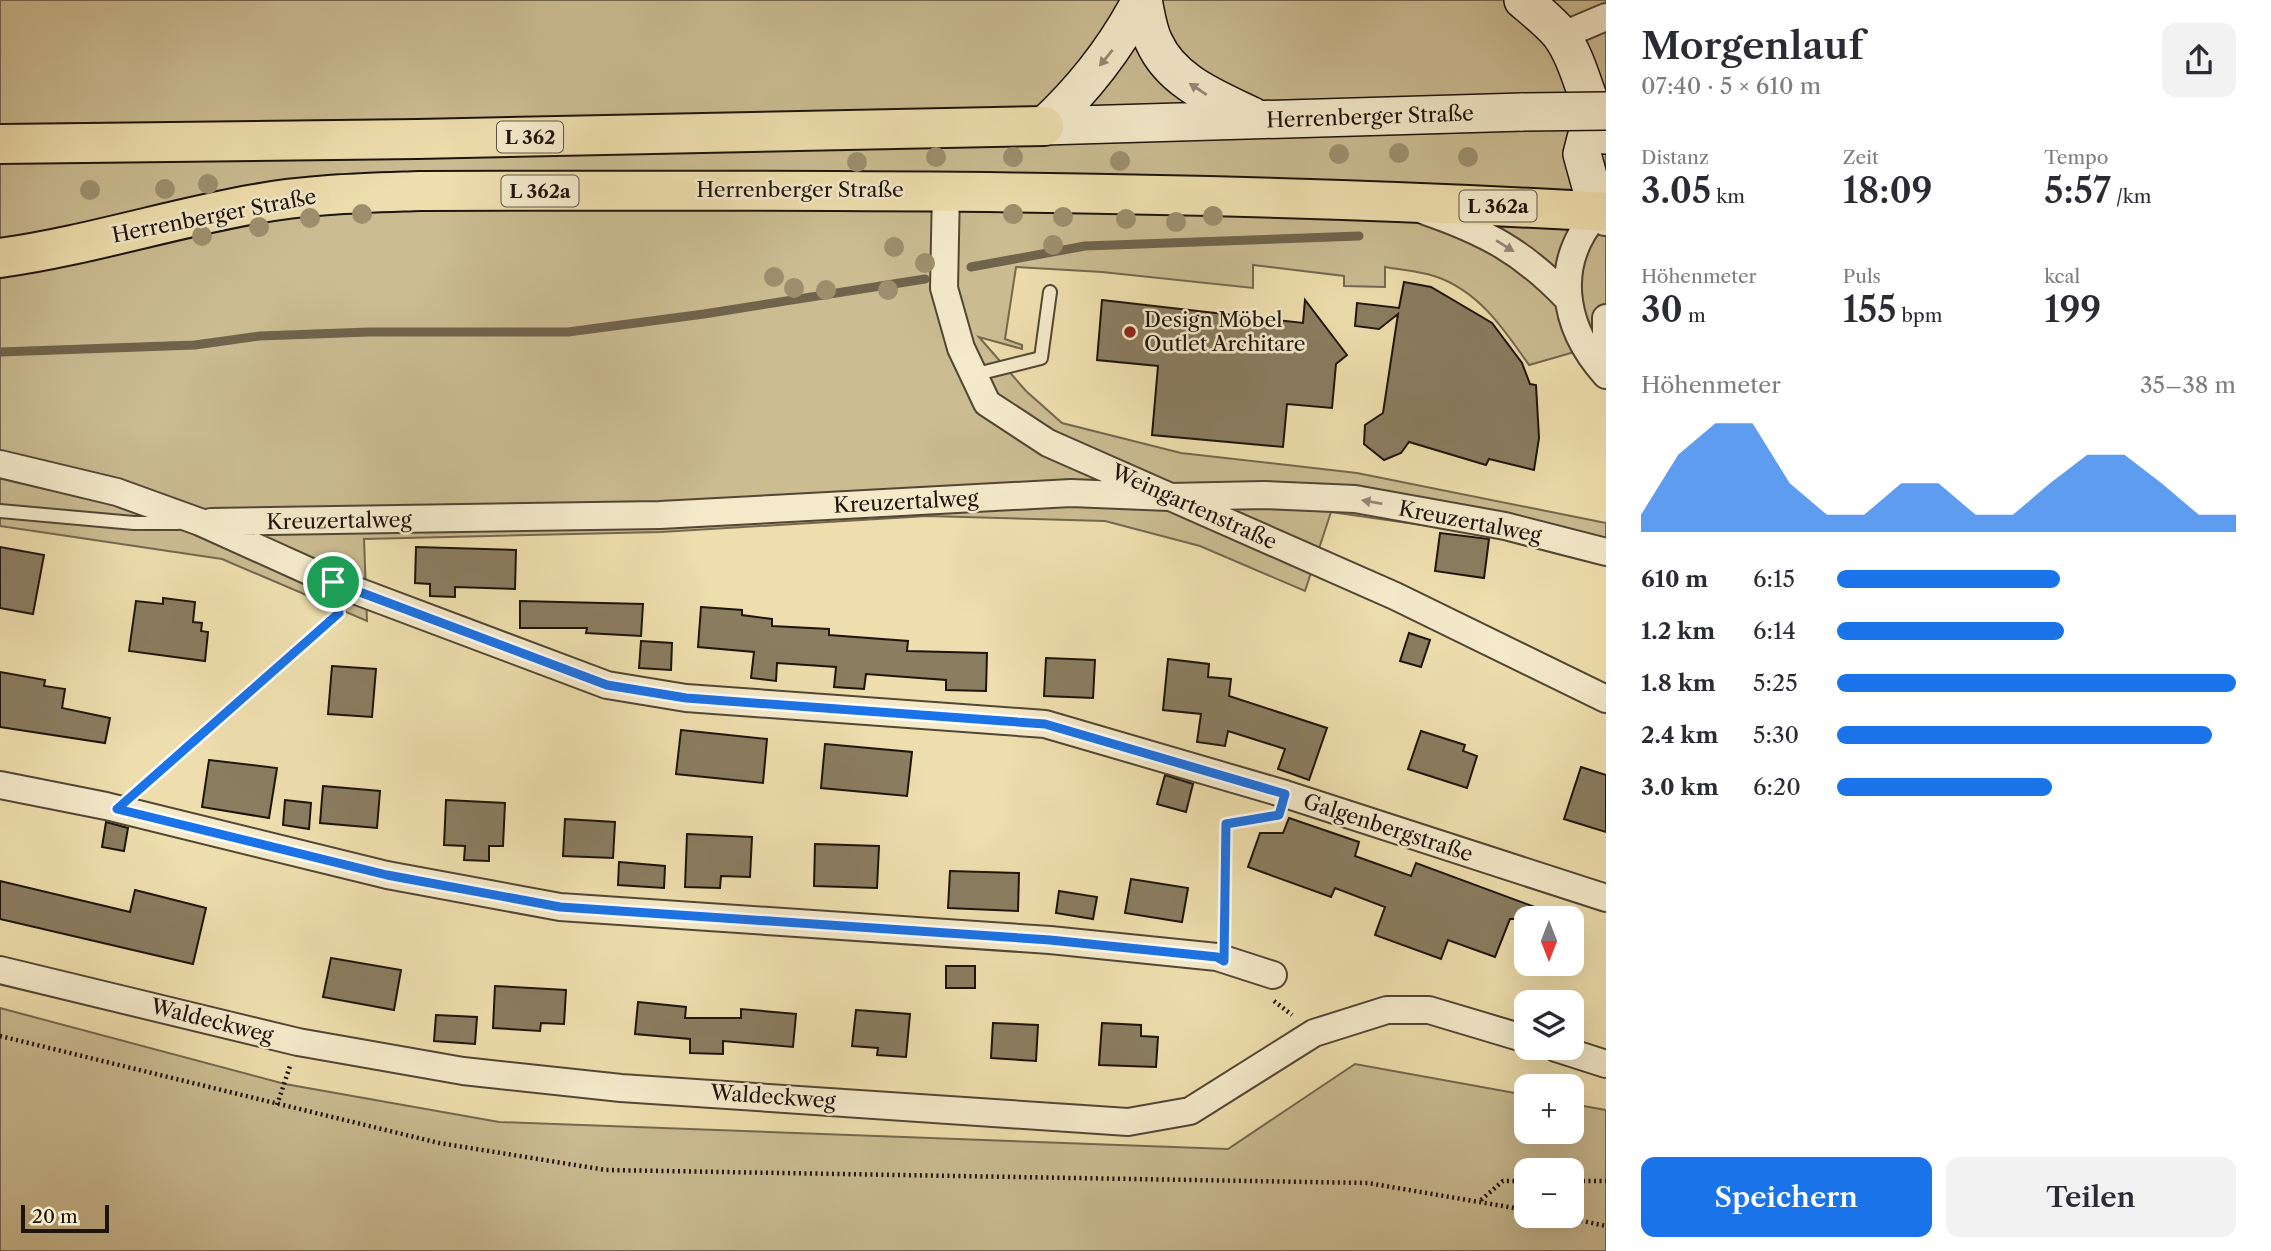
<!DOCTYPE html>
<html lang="de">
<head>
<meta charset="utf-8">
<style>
	body { margin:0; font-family:"Libre Caslon Text",serif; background:#f2f2f3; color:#2b2b33; height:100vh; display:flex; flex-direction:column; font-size:26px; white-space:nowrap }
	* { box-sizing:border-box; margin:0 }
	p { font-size:23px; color:#7c7c81 }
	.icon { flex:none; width:38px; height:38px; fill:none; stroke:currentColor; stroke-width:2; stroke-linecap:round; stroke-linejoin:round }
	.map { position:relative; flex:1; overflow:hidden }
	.sheet { display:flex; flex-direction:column; background:#fff; width:665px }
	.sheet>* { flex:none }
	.needle { width:46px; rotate:180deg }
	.fabs { position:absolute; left:1514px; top:906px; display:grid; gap:14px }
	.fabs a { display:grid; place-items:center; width:70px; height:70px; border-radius:14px; background:#fff; box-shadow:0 7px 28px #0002; font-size:35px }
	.scale { position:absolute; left:21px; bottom:18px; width:88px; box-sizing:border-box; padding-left:7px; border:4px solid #1e140c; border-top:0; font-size:19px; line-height:24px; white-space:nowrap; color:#1e140c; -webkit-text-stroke:5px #f4eaca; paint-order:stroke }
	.pin { position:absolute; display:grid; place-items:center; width:60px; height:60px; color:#fff; margin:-30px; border:4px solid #fff; border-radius:50%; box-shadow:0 2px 7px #0007 }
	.round { display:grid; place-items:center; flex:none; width:74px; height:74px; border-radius:14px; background:#f2f2f3 }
	.summary { display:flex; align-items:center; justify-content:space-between; height:119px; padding:0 35px }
	h1 { font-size:38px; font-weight:600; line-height:52px }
	.metrics { display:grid; grid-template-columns:repeat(3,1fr); gap:10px; height:119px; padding:7px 35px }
	.metrics div { display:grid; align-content:center }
	.metrics b { font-size:35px; font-weight:600 }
	.metrics small { font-size:19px; font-weight:400 }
	.metrics p { font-size:19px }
	.chart { height:196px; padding:14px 35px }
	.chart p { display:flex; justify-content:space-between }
	.chart svg { width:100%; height:126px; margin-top:7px; fill:#1a73e8; opacity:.7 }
	.button { display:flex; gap:14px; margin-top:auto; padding:14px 35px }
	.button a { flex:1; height:80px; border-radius:14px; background:#1a73e8; color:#fff; font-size:28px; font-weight:600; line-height:80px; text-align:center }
	.button a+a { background:#f2f2f3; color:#2b2b33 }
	ul { padding:0 35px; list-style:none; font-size:23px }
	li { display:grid; grid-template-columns:112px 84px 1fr; align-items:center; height:52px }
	li i { height:18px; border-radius:9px; background:#1a73e8 }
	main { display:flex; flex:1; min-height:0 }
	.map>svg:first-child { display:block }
</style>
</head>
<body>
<main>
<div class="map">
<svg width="1606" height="1251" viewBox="0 0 1606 1251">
	<rect width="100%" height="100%" fill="#eedead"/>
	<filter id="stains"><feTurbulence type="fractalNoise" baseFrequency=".00286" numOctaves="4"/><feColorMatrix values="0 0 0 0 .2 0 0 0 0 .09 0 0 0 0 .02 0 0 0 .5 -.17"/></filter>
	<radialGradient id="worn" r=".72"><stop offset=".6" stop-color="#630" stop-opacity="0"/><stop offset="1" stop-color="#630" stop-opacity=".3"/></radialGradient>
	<path fill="#cbbc92" stroke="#74684f" stroke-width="2" fill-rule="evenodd" d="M0,0h1606v343l-77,22c-25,-36 -51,-75 -95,-89 -16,-5 -33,-6 -49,-9v20l-41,-1v-10l-91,-11v23l-151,-16 -86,-5 -11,72 17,6v4l-43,-12 47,54 36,32 119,30 176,20 249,50v38l-79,-21 -196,-28 -26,79 -105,-45 -95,-25 -178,-5 -266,16 -297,7 3,82 -145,-62 -222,-33z
		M0,1008l285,76 214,38 729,27 127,-85 171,31v37h46v-28l34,6v141h-1606zM1526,1171h46v45h-46z"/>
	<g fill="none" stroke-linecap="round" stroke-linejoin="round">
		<path stroke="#70644c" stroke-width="9" d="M971,267l114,-21 274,-10
			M0,352l195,-7 65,-9 109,-4h199l136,-18 221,-35"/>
	</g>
	<path fill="#8a7d60" stroke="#1e140c" stroke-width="2" d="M1404,282l27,5 61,36 30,40 8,21 6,1 3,53 -5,32 -45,-11 -3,6 -77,-23 -8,11 -17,7 -20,-16 1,-19 18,-12 15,-99 -19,15 -24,-3 2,-23 42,5z
		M1102,300l201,23 2,-23 42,55 -11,9 -4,44 -45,-4 -4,43 -131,-12 6,-69 -61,-6z
		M1440,533l49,6 -5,39 -49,-7z
		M0,547l44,8 -11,59 -33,-6z
		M416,547l100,3 -1,39 -60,-2v10l-25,-1v-12l-15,-1z
		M163,598l32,4 -2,20 9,1 -1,8 7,1 -3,29 -76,-10 7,-50 27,3z
		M520,601l123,3 -2,32 -55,-3 1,-5h-67z
		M701,607l41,3v5l30,4v7l57,3v6l79,6 -1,10 80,2 -1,38 -40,-1v-10l-80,-6 -2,15 -30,-2 2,-20 -59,-4 -1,18 -25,-3 3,-26 -56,-5z
		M1409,633l21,7 -9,27 -21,-6z
		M641,641l31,2 -1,27 -32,-2z
		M1046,658l49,2 -2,38 -49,-2z
		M1168,659l41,5 -1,13 23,2 -2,17 98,32 -18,52 -31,-11 7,-20 -57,-18 -3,15 -28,-4 4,-28 -38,-4z
		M332,666l44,3 -4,48 -44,-3z
		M0,672l45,8 -1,6 21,3 -3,19 48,10 -5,25 -105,-16z
		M681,730l86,9 -4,44 -87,-9z
		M1421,731l44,14 -2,6 14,5 -10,32 -59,-19z
		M825,744l87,8 -5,44 -86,-8z
		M209,760l68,8 -8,50 -67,-11z
		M1581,767l25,8v57l-42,-13z
		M1165,775l28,9 -7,28 -29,-8z
		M323,786l57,5 -3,37 -57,-5z
		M285,800l26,3 -2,26 -26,-4z
		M446,800l59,3 -2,43h-14v15l-25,-1 1,-14 -21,-1z
		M1289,818l70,24 -4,14 56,20 5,-13 143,53v3h-49l-15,38 -47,-17 -7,19 -66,-24 10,-28 -50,-19 -4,9 -83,-30 12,-34h23z
		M565,819l50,3 -2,36 -50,-2z
		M106,822l22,6 -4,23 -22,-4z
		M687,834l65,3 -2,40 -29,-1 -1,12 -35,-1z
		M815,844l64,2 -2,42 -63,-2z
		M619,862l46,4 -1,22 -46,-3z
		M950,871l69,2 -1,38 -70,-3z
		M1131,879l57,9 -6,34 -57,-9z
		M0,881l130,31 5,-22 71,18 -13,56 -193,-45z
		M1059,891l38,6 -4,22 -37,-6z
		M331,958l70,12 -7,40 -71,-13z
		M946,966h29v22h-29z
		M495,986l71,4 -2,34 -23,-1 -1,8 -47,-3z
		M638,1002l48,5 -1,11h56v-9l55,5 -3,33 -70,-6v13l-33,-1v-14l-55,-5z
		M856,1010l54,4 -4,43 -29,-2 1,-7 -26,-2z
		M436,1015l41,2 -2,27 -41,-3z
		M993,1023l45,2 -2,36 -45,-3z
		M1102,1023l39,2v11l17,1 -2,30 -57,-2z"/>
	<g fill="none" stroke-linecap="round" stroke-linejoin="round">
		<defs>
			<path id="service" d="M973,375l68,-17 9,-66
				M0,511l134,12h44"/>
			<path id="minor" d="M1561,36l45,-19
				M946,190l-2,98 17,60 26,55 61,40 347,153 211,103
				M1425,211c61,21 98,41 142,87
				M1605,222l-7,-10c-46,51 -36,114 8,163
				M1606,318v33
				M0,464l117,28 83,30 133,60 274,103 79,13 359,26 240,70 321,104
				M211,522l449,-7 411,-22 98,4 95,-2 91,4 150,27 101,26
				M0,785l106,21 281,69 173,32 490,33 167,17 56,18
				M0,970l298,72 165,29 158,17 507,34 62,-11 124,-78 73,-23h42l97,29
				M1556,1048l50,16"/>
			<path id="secondary" d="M1143,0c3,14 5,30 11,42 18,40 61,56 98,74
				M1523,0c13,11 26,21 37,34 22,30 25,70 46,101
				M1592,115l-10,39 16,58
				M1044,126l479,-14
				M1044,126c40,-37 72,-78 97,-126"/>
			<path id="primary" d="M0,144l417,-5 627,-13
				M0,258c86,-12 170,-39 255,-54 55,-10 110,-11 165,-13 396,-1 791,-2 1186,21"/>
		</defs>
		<use href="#service" stroke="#524634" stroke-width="16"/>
		<use href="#minor" stroke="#524634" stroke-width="30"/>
		<use href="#secondary" stroke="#1e140c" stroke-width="40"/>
		<use href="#primary" stroke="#1e140c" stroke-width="42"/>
		<path stroke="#1e140c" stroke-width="4.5" stroke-dasharray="2 3.5" stroke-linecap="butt" d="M141,788l198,-175
			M1225,932l1,-108 37,-6
			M1274,1001l18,14
			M0,1036l439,107 167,27 762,13 158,27
			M277,1105l13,-39
			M1572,1181h34
			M1481,1200l22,-19h23
			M1559,1216l47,10"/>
		<use href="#service" stroke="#f4eaca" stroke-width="12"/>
		<use href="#minor" stroke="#f4eaca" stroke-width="26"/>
		<use href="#secondary" stroke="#f4eaca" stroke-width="37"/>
		<use href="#primary" stroke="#eedead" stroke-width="38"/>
		<defs>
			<path id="secondary-bridge" d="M1523,112l83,-1"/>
		</defs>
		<use href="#secondary-bridge" stroke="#1e140c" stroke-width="40" stroke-linecap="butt"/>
		<use href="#secondary-bridge" stroke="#f4eaca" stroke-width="37"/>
	</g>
	<g fill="#9d8f6e">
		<circle cx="1399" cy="153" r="10"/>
		<circle cx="1339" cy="154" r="10"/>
		<circle cx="936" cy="157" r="10"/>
		<circle cx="1013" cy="157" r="10"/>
		<circle cx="1468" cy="157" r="10"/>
		<circle cx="1120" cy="161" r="10"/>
		<circle cx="857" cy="162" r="10"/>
		<circle cx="208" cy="184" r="10"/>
		<circle cx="165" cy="189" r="10"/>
		<circle cx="90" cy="190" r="10"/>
		<circle cx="362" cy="214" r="10"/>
		<circle cx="1013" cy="214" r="10"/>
		<circle cx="1213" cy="216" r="10"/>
		<circle cx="1063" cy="217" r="10"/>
		<circle cx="310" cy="218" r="10"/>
		<circle cx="1126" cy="219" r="10"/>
		<circle cx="1176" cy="222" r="10"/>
		<circle cx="259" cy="227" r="10"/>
		<circle cx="202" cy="236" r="10"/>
		<circle cx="1053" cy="245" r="10"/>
		<circle cx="894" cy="247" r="10"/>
		<circle cx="925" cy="263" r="10"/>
		<circle cx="774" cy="277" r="10"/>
		<circle cx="794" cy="288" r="10"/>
		<circle cx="826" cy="290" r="10"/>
		<circle cx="888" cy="290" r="10"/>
	</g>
	<defs><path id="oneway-solid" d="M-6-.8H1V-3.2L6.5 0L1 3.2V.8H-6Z" transform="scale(1.75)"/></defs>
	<g fill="#948a74">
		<use href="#oneway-solid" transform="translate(1106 58) rotate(129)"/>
		<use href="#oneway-solid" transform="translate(1198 89) rotate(-146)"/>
		<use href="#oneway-solid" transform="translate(1505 246) rotate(32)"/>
		<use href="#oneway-solid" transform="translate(1372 502) rotate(-170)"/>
	</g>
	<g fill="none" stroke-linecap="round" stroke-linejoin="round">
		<defs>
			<path id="route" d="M333,582l274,103 79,13 359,26 240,70 -6,21 -53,9 -2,137 -7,-4 -167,-17 -490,-33 -173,-32 -270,-66 222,-196z"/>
		</defs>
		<use href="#route" stroke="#fff" stroke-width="14"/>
		<use href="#route" stroke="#1a73e8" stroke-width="9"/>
	</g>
	<circle fill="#8f2418" stroke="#f4eaca" stroke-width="2.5" cx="1130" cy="332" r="7"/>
	<g text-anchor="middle" stroke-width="5" stroke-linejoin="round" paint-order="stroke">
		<g fill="#f4eaca" stroke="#5e5445" stroke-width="2">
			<rect x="497" y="121.5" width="66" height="31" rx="5"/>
			<rect x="501.5" y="175.5" width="77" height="31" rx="5"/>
			<rect x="1459.5" y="190.5" width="77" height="31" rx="5"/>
		</g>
		<g font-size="19" font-weight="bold" fill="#1e140c">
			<text x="530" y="144">L 362</text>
			<text x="540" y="198">L 362a</text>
			<text x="1498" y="213">L 362a</text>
		</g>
		<g font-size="21" fill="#1e140c" stroke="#f4eaca">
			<text transform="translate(1370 117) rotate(-2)" y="7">Herrenberger Straße</text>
			<text x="800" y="197">Herrenberger Straße</text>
			<text transform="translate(214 216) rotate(-11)" y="7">Herrenberger Straße</text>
			<text transform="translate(906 502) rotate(-3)" y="7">Kreuzertalweg</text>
			<text transform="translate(1194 507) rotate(24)" y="7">Weingartenstraße</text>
			<text transform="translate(339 521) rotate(-1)" y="7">Kreuzertalweg</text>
			<text transform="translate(1470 522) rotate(11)" y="7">Kreuzertalweg</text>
			<text transform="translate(1388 828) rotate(18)" y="7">Galgenbergstraße</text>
			<text transform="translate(212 1021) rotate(14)" y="7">Waldeckweg</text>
			<text transform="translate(773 1097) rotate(4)" y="7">Waldeckweg</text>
		</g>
		<g font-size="21" fill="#1e140c" stroke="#f4eaca" text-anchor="start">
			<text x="1144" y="327">Design Möbel<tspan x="1144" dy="24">Outlet Architare</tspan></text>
		</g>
	</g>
	<rect width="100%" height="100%" filter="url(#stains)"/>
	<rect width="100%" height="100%" fill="url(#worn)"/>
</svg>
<div class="fabs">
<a><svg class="needle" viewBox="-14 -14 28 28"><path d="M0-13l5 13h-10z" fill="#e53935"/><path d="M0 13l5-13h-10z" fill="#7c7c81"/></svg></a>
<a><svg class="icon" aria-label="layers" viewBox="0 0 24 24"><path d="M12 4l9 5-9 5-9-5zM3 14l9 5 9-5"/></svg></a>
<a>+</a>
<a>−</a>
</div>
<div class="scale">20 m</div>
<div class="pin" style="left:333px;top:582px;background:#1e9e55"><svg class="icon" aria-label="arrive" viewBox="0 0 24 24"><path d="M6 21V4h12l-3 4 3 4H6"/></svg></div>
</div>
<section class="sheet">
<div class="summary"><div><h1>Morgenlauf</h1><p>07:40 · 5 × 610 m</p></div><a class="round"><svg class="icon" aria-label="share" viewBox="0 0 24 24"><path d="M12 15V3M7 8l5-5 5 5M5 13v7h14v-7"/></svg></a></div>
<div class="metrics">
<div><p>Distanz</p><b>3.05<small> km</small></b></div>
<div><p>Zeit</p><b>18:09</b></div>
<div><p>Tempo</p><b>5:57<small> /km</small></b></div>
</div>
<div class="metrics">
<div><p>Höhenmeter</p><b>30<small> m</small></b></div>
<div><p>Puls</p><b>155<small> bpm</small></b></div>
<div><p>kcal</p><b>199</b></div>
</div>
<div class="chart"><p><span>Höhenmeter</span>35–38 m</p>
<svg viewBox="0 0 160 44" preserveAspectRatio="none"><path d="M0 44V38L10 17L20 6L30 6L40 27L50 38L60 38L70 27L80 27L90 38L100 38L110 27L120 17L130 17L140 27L150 38L160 38V44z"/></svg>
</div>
<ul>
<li><b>610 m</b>6:15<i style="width:56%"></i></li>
<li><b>1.2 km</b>6:14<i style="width:57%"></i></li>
<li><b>1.8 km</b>5:25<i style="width:100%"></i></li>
<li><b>2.4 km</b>5:30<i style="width:94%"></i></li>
<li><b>3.0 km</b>6:20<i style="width:54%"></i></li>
</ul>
<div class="button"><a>Speichern</a><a>Teilen</a></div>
</section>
</main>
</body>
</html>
